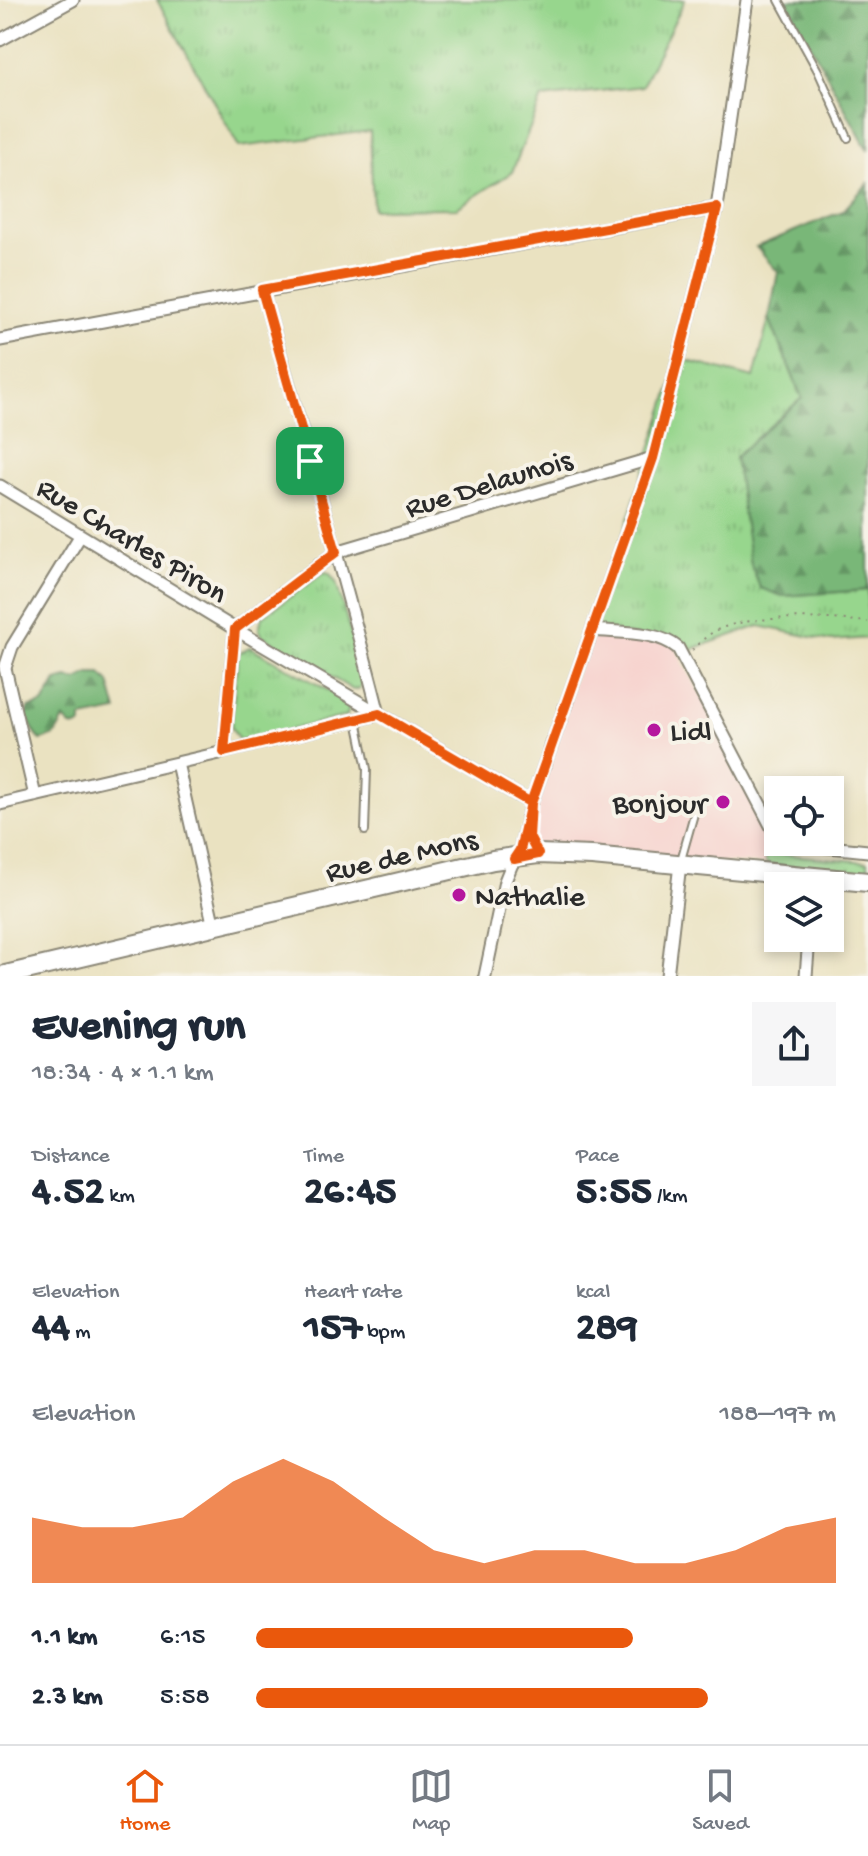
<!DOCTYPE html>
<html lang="en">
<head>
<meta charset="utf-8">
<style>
	body { margin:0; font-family:"Gochi Hand",sans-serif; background:#f6f6f7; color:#1f2937; height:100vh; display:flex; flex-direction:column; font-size:30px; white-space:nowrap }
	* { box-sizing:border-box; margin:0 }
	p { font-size:26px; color:#747a83 }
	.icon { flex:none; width:44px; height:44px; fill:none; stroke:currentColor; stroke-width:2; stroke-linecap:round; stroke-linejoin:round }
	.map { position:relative; height:976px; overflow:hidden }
	.details { display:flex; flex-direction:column; background:#fff; flex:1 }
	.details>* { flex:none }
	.controls { position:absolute; left:764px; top:776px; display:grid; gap:16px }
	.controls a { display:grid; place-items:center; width:80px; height:80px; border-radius:0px; background:#fff; box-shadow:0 4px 12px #0003; font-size:40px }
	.pin { position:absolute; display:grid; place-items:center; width:68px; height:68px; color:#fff; margin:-34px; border-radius:16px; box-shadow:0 4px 12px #0006 }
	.round { display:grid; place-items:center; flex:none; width:84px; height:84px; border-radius:0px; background:#f6f6f7 }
	.overview { display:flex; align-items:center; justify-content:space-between; height:136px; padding:0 32px }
	h1 { font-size:44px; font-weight:800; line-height:60px }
	.stats { display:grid; grid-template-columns:repeat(3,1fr); gap:12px; height:136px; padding:8px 32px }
	.stats div { display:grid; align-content:center }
	.stats b { font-size:40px; font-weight:800 }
	.stats small { font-size:22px; font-weight:400 }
	.stats p { font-size:22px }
	.chart { height:224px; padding:16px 32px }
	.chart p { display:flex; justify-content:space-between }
	.chart svg { width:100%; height:144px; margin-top:8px; fill:#ea580c; opacity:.7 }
	ul { padding:0 32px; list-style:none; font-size:26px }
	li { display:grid; grid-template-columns:128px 96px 1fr; align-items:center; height:60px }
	li i { height:20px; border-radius:10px; background:#ea580c }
	.menu { display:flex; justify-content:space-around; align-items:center; height:112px; border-top:2px solid #e0e1e3; background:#fff; font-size:22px; color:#747a83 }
	.menu a { display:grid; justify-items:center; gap:4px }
	.menu .selected { color:#ea580c }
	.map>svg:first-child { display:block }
</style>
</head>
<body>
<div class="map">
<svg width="868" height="976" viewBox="0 0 868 976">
	<defs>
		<pattern id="grass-tufts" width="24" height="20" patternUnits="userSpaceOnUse" patternTransform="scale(2)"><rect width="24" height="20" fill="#97d68d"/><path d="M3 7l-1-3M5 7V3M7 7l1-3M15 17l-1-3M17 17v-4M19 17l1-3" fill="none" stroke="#82b87a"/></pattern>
		<pattern id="forest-firs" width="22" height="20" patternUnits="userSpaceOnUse" patternTransform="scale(2)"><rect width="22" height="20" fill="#79b778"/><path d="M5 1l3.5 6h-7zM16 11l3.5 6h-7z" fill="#639563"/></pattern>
	</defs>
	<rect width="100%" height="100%" fill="#f7f3e8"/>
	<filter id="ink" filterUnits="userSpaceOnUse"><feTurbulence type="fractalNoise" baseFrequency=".0125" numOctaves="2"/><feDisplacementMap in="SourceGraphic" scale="16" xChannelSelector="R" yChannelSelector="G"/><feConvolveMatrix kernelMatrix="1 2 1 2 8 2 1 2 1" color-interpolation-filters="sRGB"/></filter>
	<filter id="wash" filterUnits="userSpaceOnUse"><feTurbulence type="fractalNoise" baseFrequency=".006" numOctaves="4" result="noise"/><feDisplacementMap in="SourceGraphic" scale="32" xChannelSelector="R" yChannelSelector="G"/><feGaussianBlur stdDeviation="1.8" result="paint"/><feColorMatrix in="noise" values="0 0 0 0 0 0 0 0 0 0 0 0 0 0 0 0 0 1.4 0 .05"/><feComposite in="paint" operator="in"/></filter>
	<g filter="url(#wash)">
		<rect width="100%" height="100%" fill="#eae2c1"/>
		<path fill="#f7d0cc" d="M592,630l79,11 110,201 -5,12 -10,-1 2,11 -230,-10 -9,-17 2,-34z"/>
		<path fill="url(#grass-tufts)" stroke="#61805c" stroke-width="2" d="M157,0h528l-43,86 -100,12 -30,74 -55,36 -84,1 -3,-78 -131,16z
			M769,318l33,80 -67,60 47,138 86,-6v48l-37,3 -72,-15 -64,22 -10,9 -14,-16 -79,-11 88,-271 74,19z
			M325,572l4,1 7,9 28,97 -5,10 -6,1 -91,-55 -3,-6 3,-12z
			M250,647l94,52 5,8 -2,9 -102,25 -7,-2 -7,-12 7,-74z
			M766,853l102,9v11l-100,-8 -3,-4z"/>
		<path fill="url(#forest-firs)" stroke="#527152" stroke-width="2" d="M786,0h82v151z
			M868,183v407l-86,6 -22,-8 -9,-23 -16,-108 67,-59 -33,-80 9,-46 -22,-25 87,-36z
			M89,674h12l8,8 8,29 -35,7v6l-5,3 -6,-1 -7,-7 -9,16 -14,5c-9,-7 -7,-15 -16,-22l3,-10 15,-4 13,-23 12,-3 9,2z"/>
	</g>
	<g filter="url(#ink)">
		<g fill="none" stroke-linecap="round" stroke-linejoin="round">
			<defs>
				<path id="service" d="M779,0l39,71 30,67
					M357,720l10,49 -2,62
					M681,860l13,-46"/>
				<path id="minor" d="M0,40l73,-40
					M262,290c40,141 81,282 117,424l-155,38 11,-123 101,-77 317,-94
					M0,340l717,-132
					M0,486l235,143 296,174
					M592,630c27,3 65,0 86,18l100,191
					M177,763l37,164
					M35,796l-30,-128 7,-21 68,-111
					M0,804l224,-52
					M780,842l88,9
					M485,976l20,-95 9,-22 6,-9 11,-47 122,-345 64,-250 30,-208
					M667,976l13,-112
					M806,976l3,-38"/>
				<path id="primary" d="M1,976l492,-116 45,-6 54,2 276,26"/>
			</defs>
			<use href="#service" stroke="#8a8676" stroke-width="10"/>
			<use href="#minor" stroke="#8a8676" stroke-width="15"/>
			<use href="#primary" stroke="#8a8676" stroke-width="22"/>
			<path stroke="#8a8676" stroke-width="2" stroke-dasharray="2 6" stroke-linecap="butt" d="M692,650c9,-9 18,-18 30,-22 34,-14 109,-10 146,-6"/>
			<use href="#service" stroke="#fff" stroke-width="6"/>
			<use href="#minor" stroke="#fff" stroke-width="11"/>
			<use href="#primary" stroke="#fff" stroke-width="18"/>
		</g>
	</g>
	<g fill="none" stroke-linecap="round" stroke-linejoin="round" filter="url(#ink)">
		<defs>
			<path id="route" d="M310,461l26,91 -101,77 -11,123 155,-38 152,89 -2,34 9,17 -24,5 6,-9 11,-47 122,-345 64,-250 -455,82 48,171"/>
		</defs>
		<use href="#route" stroke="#fff" stroke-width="16"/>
		<use href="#route" stroke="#ea580c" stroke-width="10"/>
	</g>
	<g fill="#b5179e" stroke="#f7f3e8" stroke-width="3">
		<circle cx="654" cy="730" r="8"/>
		<circle cx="723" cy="802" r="8"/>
		<circle cx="459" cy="895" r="8"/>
	</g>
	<g text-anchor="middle" stroke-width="8" stroke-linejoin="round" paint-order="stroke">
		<g font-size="30" fill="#2b2b2b" stroke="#f7f3e8">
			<text transform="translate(488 482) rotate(-17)" y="10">Rue Delaunois</text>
			<text transform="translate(133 539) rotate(31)" y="10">Rue Charles Piron</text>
			<text transform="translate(401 854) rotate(-13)" y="10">Rue de Mons</text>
		</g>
		<g font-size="30" fill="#2b2b2b" stroke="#f7f3e8" text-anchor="start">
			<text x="670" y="740">Lidl</text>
			<text x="707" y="812" text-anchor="end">Bonjour</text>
			<text x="475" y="905">Nathalie</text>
		</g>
	</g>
</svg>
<div class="controls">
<a><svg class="icon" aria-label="locate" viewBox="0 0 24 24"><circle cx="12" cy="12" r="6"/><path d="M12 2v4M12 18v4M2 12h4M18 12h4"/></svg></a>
<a><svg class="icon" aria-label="layers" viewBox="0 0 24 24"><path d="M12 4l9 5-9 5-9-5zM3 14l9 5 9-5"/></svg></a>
</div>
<div class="pin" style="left:310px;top:461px;background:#1e9e55"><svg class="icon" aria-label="arrive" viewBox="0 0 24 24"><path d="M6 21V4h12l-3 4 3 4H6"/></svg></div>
</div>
<section class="details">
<div class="overview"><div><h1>Evening run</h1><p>18:34 · 4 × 1.1 km</p></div><a class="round"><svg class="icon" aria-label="share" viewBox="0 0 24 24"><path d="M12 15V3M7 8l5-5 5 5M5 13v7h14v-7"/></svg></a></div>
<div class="stats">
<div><p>Distance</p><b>4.52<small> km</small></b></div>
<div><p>Time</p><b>26:45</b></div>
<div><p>Pace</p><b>5:55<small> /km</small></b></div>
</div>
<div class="stats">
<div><p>Elevation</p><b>44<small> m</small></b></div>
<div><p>Heart rate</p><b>157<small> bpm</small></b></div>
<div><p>kcal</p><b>289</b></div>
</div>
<div class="chart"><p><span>Elevation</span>188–197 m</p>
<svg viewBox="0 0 160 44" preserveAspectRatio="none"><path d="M0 44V24L10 27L20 27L30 24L40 13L50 6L60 13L70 24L80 34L90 38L100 34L110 34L120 38L130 38L140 34L150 27L160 24V44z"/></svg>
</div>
<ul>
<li><b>1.1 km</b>6:15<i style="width:65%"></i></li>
<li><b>2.3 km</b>5:58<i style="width:78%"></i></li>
</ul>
</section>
<nav class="menu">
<a class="selected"><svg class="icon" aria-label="home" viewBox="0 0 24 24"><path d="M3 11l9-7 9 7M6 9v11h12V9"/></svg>Home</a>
<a><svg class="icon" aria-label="map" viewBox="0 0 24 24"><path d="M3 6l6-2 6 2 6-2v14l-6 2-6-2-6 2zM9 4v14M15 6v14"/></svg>Map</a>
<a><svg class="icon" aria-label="saved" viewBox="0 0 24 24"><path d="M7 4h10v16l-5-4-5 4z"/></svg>Saved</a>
</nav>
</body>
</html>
